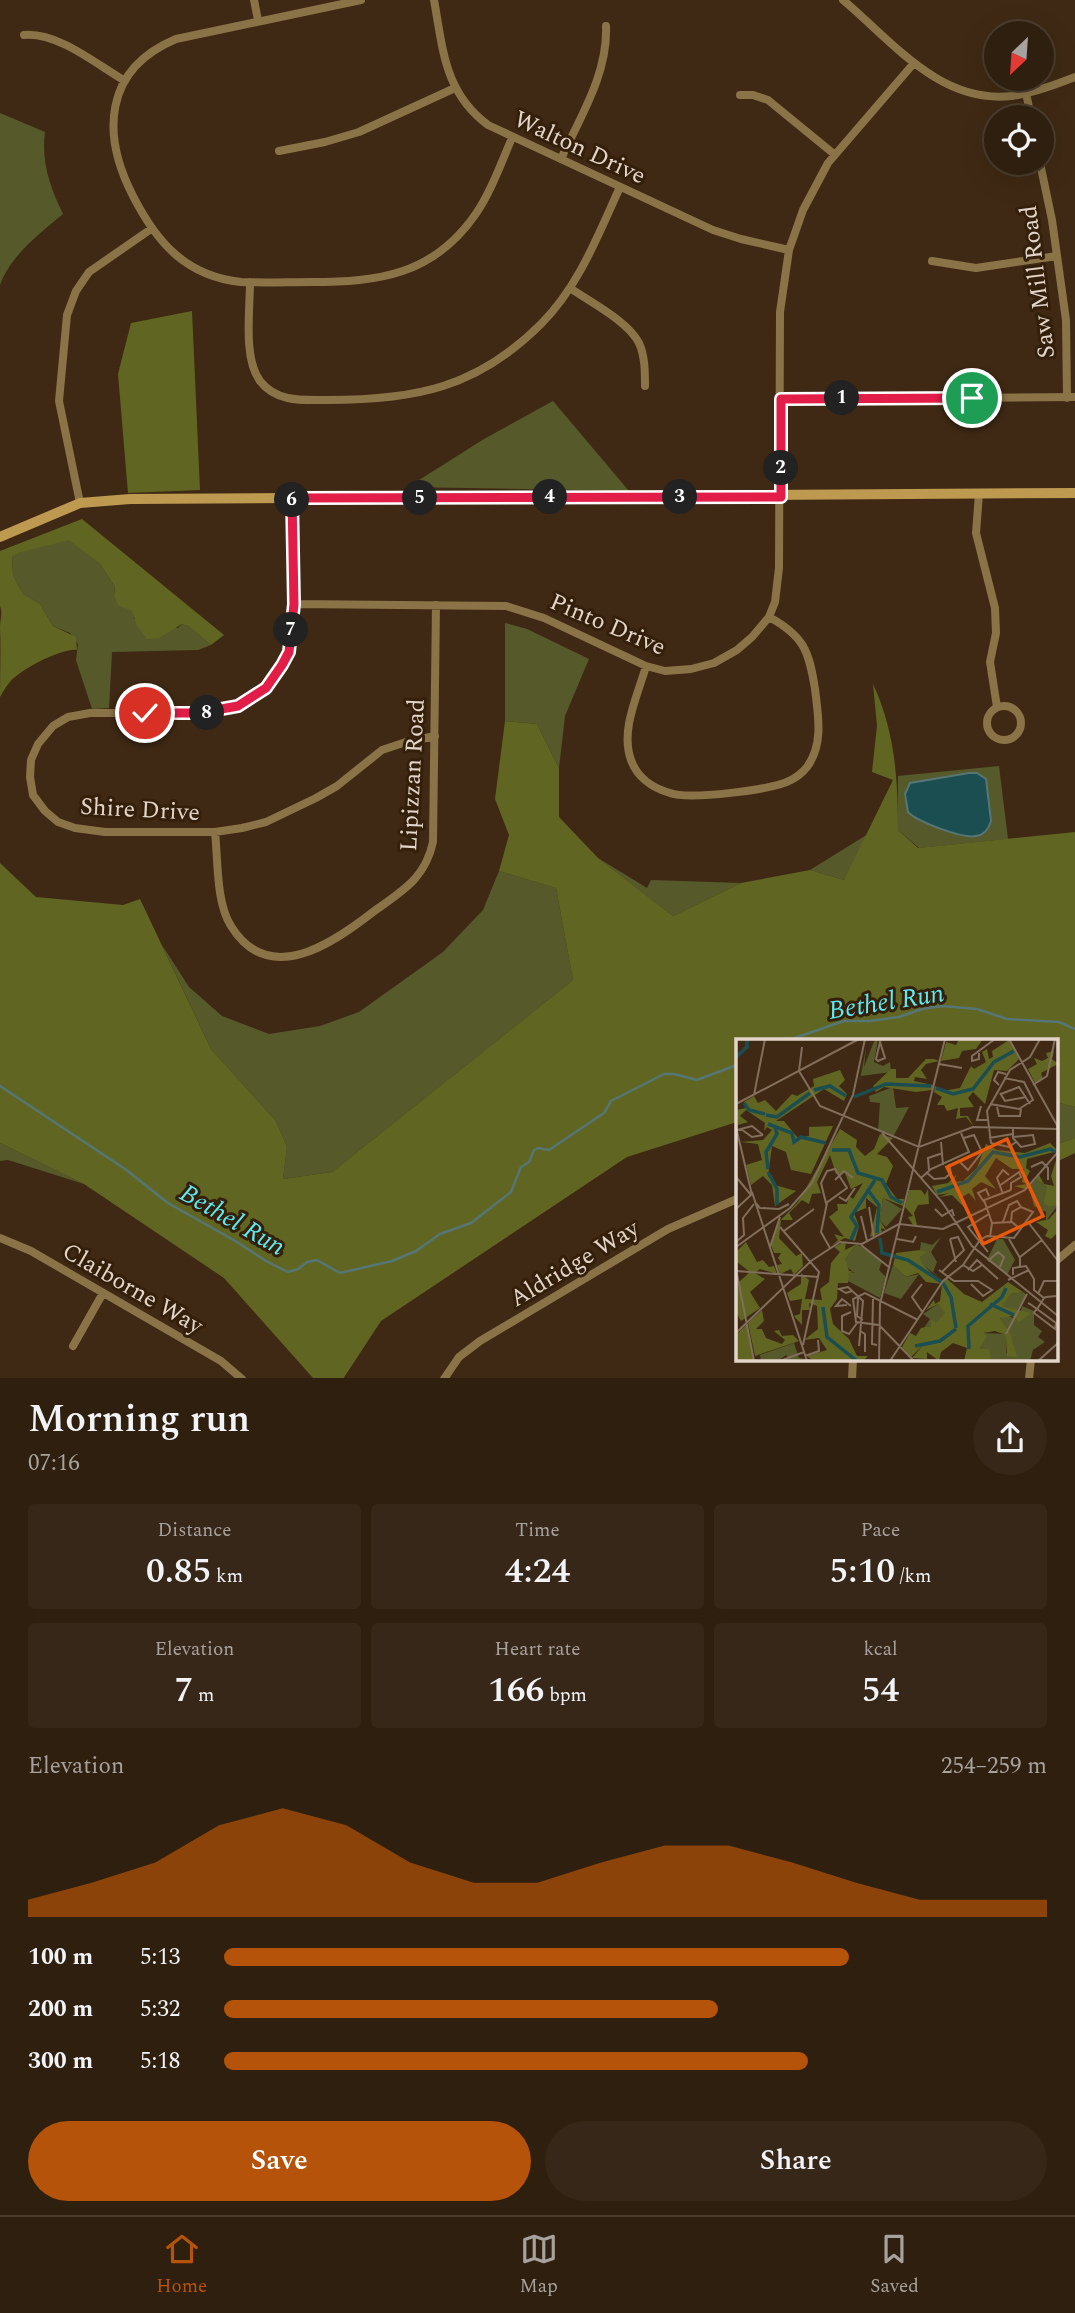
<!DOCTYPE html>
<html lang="en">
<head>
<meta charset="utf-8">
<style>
	body { margin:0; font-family:Spectral,serif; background:#372718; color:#f1f3f6; height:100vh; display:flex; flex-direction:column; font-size:26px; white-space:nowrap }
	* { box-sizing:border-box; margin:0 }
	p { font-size:23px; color:#a7a29e }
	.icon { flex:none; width:38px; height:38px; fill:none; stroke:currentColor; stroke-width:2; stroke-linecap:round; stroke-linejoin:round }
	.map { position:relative; height:1378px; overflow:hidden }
	.drawer { display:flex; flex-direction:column; background:#2f1f0f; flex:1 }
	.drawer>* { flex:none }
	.needle { width:46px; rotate:205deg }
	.fabs { position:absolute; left:984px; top:21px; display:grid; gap:14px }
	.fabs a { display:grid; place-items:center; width:70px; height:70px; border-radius:50%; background:#2f1f0f; box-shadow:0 7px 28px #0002,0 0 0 2px #4a3d2f; font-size:35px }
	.pin { position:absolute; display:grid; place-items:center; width:60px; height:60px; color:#fff; margin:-30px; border:4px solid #fff; border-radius:50%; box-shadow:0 2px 7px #0007 }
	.km { position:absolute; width:35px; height:35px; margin:-18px; border-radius:50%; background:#222; color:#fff; font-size:19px; line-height:35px; text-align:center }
	.round { display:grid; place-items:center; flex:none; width:74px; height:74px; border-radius:37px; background:#372718 }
	.summary { display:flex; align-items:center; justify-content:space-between; height:119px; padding:0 28px }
	h1 { font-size:38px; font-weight:600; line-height:52px }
	.metrics { display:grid; grid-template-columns:repeat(3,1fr); gap:10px; height:119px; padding:7px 28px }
	.metrics div { display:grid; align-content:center; border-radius:7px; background:#372718; text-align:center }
	.metrics b { font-size:35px; font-weight:600 }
	.metrics small { font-size:19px; font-weight:400 }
	.metrics p { font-size:19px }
	.chart { height:196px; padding:14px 28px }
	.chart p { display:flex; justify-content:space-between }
	.chart svg { width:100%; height:126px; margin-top:7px; fill:#b45309; opacity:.7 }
	.action { display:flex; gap:14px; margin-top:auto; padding:14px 28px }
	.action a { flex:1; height:80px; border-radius:42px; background:#b45309; color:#fff; font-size:28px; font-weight:600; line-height:80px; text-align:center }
	.action a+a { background:#372718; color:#f1f3f6 }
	ul { padding:0 28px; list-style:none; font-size:23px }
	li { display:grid; grid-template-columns:112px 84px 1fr; align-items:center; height:52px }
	li i { height:18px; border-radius:9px; background:#b45309 }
	.menu { display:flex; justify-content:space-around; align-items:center; height:98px; border-top:2px solid #4a3d2f; background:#2f1f0f; font-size:19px; color:#a7a29e }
	.menu a { display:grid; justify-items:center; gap:4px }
	.menu .selected { color:#b45309 }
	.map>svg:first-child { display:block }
</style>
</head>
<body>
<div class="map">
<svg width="1075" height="1379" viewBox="0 0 1075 1379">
	<rect width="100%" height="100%" fill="#3f2914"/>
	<path fill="#565a2b" d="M0,113l45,19c-4,30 5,55 18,82 -24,20 -52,41 -63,71z
		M553,401l76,90 -221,-4 76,-48z
		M69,539l31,25 15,23 -1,8 12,13 7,3 1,8 44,9 4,-4 6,2 23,19 -13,5 -86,2 -3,56 -17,1 -16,-49 2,-16 -8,-11 -17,-7 -13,-22 -17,-10 -10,-19 -1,-18 5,-4z
		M505,623l22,6 62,30 -24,57 -6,52 -22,-44 -32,-3z
		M999,766l9,73 -89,9 -21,-18v-54z
		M868,834l-24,46 -34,-10z
		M598,858l49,30 4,-8 90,3 -68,33z
		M499,871l57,17 17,92 -241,192 -49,7 4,-32 -11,-26 -65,-72 -49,-104 27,42 33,29 47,18 51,-8 39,-14 84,-60 40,-42z
		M1056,1102l19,5v31l-19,7z
		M0,1143l84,41 -76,-24 -8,1z"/>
	<path fill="#606622" d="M192,311l8,179 -72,3 -10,-119 13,-51z
		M82,519l142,116 -13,10 -23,-19 -6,-2 -23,14 -12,1 -10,-13 -5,-15 -14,-6 -4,-10 1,-8 -15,-23 -31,-24 -51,13 -6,4 1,18 10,19 17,10 13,22 23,11 1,13c-16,-2 -57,20 -67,32 -4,4 -7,10 -10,15 0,-23 1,-47 0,-69 0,-9 3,-14 0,-22v-55z
		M873,684c22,47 25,95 25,146l20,18 157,-16v275l-19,-5v-61h-319v81l-110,35 -246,164 -38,58 -30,-1 -89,-100 -140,-94 -84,-41v-280l36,34 87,8 17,-6 71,150 65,72 11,26 -4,32 49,-7 241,-192 -17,-92 -57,-17 10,-36 -14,-36 10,-78 32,3 22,44v49l39,41 75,58 68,-33 69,-13 34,10 49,-100 -21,-8 5,-46z
		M1075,1138v15l-19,9v-17z"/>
	<path fill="#1a4e51" stroke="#567675" stroke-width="2" d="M969,773h8l9,6 5,42c-2,7 -7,14 -15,15 -13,3 -58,-14 -68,-24l-3,-18 5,-11z"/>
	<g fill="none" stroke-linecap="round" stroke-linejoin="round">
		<path stroke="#567675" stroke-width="2.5" d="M786,1041l58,-20h25l30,-4 23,-8 20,-3 35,3 30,10 52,3 16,7
			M0,1086l125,83 43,34 69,39 29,19 22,11 10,-3 9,-7 10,-2 23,13 52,-12 24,-10 24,-17 31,-11 40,-31 10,-25 8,-5 5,-12 4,-2 11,2 55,-37 7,-12 53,-27h10l23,6 40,-15"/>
		<path stroke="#8a7347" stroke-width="8" d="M254,0l4,20
			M361,0l-185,39c-72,30 -75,95 -43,157 24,47 53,80 108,86 23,1 46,0 70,0 68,0 122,-7 164,-67 16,-23 26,-52 37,-77
			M434,0c9,49 10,92 54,125l225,105 28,9 48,11
			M843,0c50,42 97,104 169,96 22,-3 43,-11 63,-19
			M24,35c34,-3 72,29 101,46
			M1026,93l5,24
			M740,95h13l15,5 66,54
			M279,151l46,-9 34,-10 96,-44
			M561,159c19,-42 47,-85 45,-133
			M1040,163l12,57 14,100 1,78
			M932,261l44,7 81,-12
			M250,282c0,29 -7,76 10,99 17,22 44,19 68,19 87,0 149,-12 213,-76 38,-38 57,-89 79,-137
			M570,288c20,14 58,33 69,55 6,13 6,29 6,43
			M781,399l294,-2
			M979,494l-3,39 19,75 1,25 -6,29 7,45
			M292,498l2,106 -5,48 -23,36 -28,18 -19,5 -20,2h-109l-22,4 -15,9 -15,18 -7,16 -1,17 3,18 12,16 13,11 17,6 30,4h110l27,-4 24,-6 50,-24 21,-12 45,-36 24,-8 29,-6
			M80,503l-21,-102 8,-86 9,-24 13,-19 62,-43
			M294,604l212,2 38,12 102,48 19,5 26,-2 23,-6 23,-13 15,-13 17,-20 6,-15 4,-34 1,-256 9,-62 14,-40 25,-47 86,-100
			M646,666c-8,29 -26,64 -15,94 6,17 21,28 39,33 19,7 103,-3 121,-13 6,-3 12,-8 16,-13 17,-23 11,-52 8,-78 -6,-38 -11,-53 -46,-72
			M987 723a17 17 0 1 1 34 0a17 17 0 1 1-34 0Z
			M215,832c3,27 1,71 16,94 38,62 102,17 142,-14 29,-21 52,-33 60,-70l3,-237
			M0,1238l31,13 190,110 21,18
			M1056,1261l19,-16
			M73,1346l30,-53
			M444,1379l15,-22 21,-16 188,-112 69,-30
			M852,1379l1,-20
			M1029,1379l2,-20"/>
		<path stroke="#be9950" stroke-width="10" d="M0,537l80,-34 50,-4 945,-6"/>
	</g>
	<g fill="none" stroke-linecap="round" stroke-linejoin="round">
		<defs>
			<path id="route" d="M145,713h54l39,-7 28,-18 16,-23 7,-13 5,-48 -2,-106 489,-1v-98l191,-1"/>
		</defs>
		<use href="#route" stroke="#fff" stroke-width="14"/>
		<use href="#route" stroke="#e11d48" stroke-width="9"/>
	</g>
	<g text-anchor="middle" stroke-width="6" stroke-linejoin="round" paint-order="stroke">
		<g font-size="24" fill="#e3d5c9" stroke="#341f0a">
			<text transform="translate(580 147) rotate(25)" y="8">Walton Drive</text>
			<text transform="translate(1037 282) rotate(-97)" y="8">Saw Mill Road</text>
			<text transform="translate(608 624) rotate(23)" y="8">Pinto Drive</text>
			<text transform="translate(412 775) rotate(-87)" y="8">Lipizzan Road</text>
			<text transform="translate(140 809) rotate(3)" y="8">Shire Drive</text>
			<text transform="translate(574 1263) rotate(-31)" y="8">Aldridge Way</text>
			<text transform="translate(133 1288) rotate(30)" y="8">Claiborne Way</text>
		</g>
		<g font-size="26" font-style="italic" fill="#5deaf2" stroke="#341f0a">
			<text transform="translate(886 1001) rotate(-9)" y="9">Bethel Run</text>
			<text transform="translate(233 1219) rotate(30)" y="9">Bethel Run</text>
		</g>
	</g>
	<g transform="translate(736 1039)">
		<rect width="322" height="322" fill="#3f2914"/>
		<path d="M139,0h3l-4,23 9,4 7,-4 1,10 -30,4 -3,14 8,-42 -2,19zM157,48l3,21 13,-1 -16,30 -15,-6 2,-28 -10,-1 -1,-6zM300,140l11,8 4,17 7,1 -12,16v-9l-12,-6 -5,-19zM147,159l19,11 -16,18 -6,-6zM205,198l-10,15 6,10 -4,10 9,8 -21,-17 -1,-6 7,-5 -7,-2 1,-8 11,3zM261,200h6l12,21 -8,15 -20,-15zM121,205l25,17 -3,9 7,7 -6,21 -34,-18 3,-7h6l-10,-7v-7zM157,226l13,12 13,-3 -18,25 -17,-6zM287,253l4,3 -10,15 -16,-4 10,-12zM202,265l8,9 -10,11 -12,4 6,-9 -7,-5zM286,267l12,5v14l8,6 -4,6 7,5 -12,8 -3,11h-39l-4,-10 -8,-2 4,-16 24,1 -1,19 9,2 -2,-13 -13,-24 5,-4 14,7zM58,304l5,15h6l-15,3 -4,-6 -8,6h-17l-1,-6z" fill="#565a2b"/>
		<path d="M223,0h24l-7,10 -14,2 -3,7 -18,3 5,-19 10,3zM273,1l10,19 -12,12 -13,-1 -9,34 -12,-12 -5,6 6,9 -14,1v8h8l6,11 -8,-10 -10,2 2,-11 -11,3 -3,-6h-7l5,-8 -8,-5 1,-6 8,5 17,-3 11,-22 3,3 12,-7 -4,-10 5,-3 2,10 4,-2 -1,-6zM318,12l-2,8 6,5 -17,9 2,6 -8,4 -7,-14 9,-5 -3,-6 8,3 6,-3 -2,-5zM190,20h8l5,2 -13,3 -5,6 6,9 -12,-2 -1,4 19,4 -1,5 -16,2 -32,-5 -8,5 -3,-6 18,-17h5v9h12zM104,31l5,10 -6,6 8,8 -3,7 -20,-12 -48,32h8l13,16 12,-1v-9l24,-1 -22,48 -20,-4 -5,-18 -14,-6 -4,30 7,9 21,6 -21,15 -3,-21 -9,-9 -12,9 -5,-20 16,-5 -4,-16 -17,-2 22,-2 9,-10 -5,-3 -3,4 1,-8 -19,-13 -6,6 8,6 -10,3 -2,-15 10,-2 -2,-6 10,-6 4,7 7,-3 11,11 16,-17 5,2 17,-10 -1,-7zM104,90l17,11 -1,7 9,9 9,-7 6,-15 13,4 -16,16 10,3 6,9 -7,18 11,15h7l-1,7 -20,-8 -3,23 6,9 -5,-2 1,4 -12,5 7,-30 -11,-9v10l-12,5 5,13 -4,15 -10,-3 -13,7 6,-5 -4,-6 10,3 -15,-20 9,-7 -1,-6h10l2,-8 4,3 10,-16 -12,6 -6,-16 -9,1 -6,-19 -13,27 4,11 -9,1 -3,10 -7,-4 -13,13 4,7h-12l-2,18 17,18 6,-3 1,13 -9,9 -3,-6 -11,5 -3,-9 5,-1 -4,-6 3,-5h-7l-3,-8 7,-22 20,-21zM314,104l8,8 -31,8 -1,9 4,3 -4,8 3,5 -4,5 -11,-3 13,-2 -5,-2 2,-13h-12l-16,-11 -11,18 11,13 -15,-7 -9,7 4,12 -7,-8 -9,5 5,10 -13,-13 -13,2 10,-4 -12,2 -5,-9 16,-3 9,-9 -4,8 10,-1 14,-13 9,-24 11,6 28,3zM322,115v51l-8,1 -6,-2 3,-17 -11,-8 3,-4 5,9 10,2 -3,-10zM192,150l1,15 -11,1 -4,8 3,12h-4l-5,-8 5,-1 -8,-9 4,-17h12l4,5zM322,170v31l-2,-6 -5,5 -6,-3 3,-6 -12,-8 13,-3zM110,202l-1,9 12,-6 -12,15 4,12 7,1 -7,1 -1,10h-10l-1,16 -7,10 3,15 16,15 8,17h11l-5,5 -52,-2 -4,-3 20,-6 -8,-12 -15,2 14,-11 -1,-23 -8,-3 1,7h-8v15l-8,-9 6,-2 2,-15 -12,2 -3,-8 14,-9v-11l8,7 -4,19 17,1 -2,-11 9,-7 2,-19 9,-11 -6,-5zM10,203l11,20 6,-2 6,7 5,-1 3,8 -17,-5 -5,4 10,6 -15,13 10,16 -19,13 -5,-9v-37l3,7 11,-10 -13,-10 -1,-10zM184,211l8,2 -8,5 2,6 11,12 10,6 3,-3 18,16 18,8 26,-20 15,10 -12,2 -9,12 29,7 -12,9 -7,-6 -12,2 11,17 6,22 -10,-1 -1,-21 -11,-4 -12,2 4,3 -8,13h10l2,12h-27l3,-13 -14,-5 -12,9 -2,9 -12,-9v7l-15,-1 13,-15 -14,14 -9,-10 8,-14 6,3 5,-8 10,-2v-7l5,4 9,-10 -7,-9 -12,6 8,-10 1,4 5,-3 2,-17 -16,-2 -8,-9 -12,4 -13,-12 3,-12zM26,271l2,11 -8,8h6l4,9 16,6 3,-4 -11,-9 5,-1 3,6 11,-1 6,6 -44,15 -7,-33zM11,285l7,37h-18v-26z" fill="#606622"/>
		<path fill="none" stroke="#1a4e51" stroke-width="3.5" d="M0,18l11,-10v-8M200,49l17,6 20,-5 21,-27 20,-11M78,51l16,-4 16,10M118,58l32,-13 45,2M8,64l5,7 16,4M30,76l11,2 33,-24M32,85l24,9 2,9 7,-5 25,6M96,111h17l9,23 24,7 9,17 11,6M32,130l-2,-17 11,-18 -2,-6M32,133l9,17v16M131,150l12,16 -2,28M201,153l31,-11 25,-29 27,5 30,-8 6,3M144,199l2,15 26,7 35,23 8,14 5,31M115,201l6,-14 -6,-9 24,-37M254,265l24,11M87,268l4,30 30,24M179,307l25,-5 16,-12M233,310l-1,-23 34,-29 4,-9"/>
		<path fill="none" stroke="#816e5c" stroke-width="2" d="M273,0l49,88M144,3l5,16 -7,3 -2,-2zM66,8l-3,24 21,35 99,41 54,-20 85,2M243,14v6l-7,2v-5l23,-17M203,25l23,4M263,46l-5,-5 4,-8 8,2M297,46l14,-9 8,-37M264,54l5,8 21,-4M265,55l18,-7 11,17M18,56l11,-56M0,65l123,-65M254,65l29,5 14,-9 -9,-18 -20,-4M245,67l-4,14h12M261,68l2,9h21l1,-7M0,88l16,68M277,89v10l8,9 14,-3 -2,-9 -20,2M5,90l11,8 11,-2M1,91l15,-4 11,9M146,94l60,69 30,44 86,70M253,99l24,-4M205,103l2,23M280,103l-7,5 -18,-4 -4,-32 23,-41 20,-13 10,-18M222,121l10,10 14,-18 -8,-17 -10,3M295,128l11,-5 6,6v12M99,130l12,19 -21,15 -5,-20 6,-12zM193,131l-1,-12 15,-5M190,133l8,7 11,-1 6,-5 -2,-9M185,139l10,-9 38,-17 -8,-19M99,141l9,-9 9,7M263,147l20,-14 2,5 -10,6v7M16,153l55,169M267,155l-6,-16 6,-8 6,5M103,158l7,4 9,-13M248,163l-6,-9 8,-4 3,7M20,164l4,5 19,1 10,-5M91,164l-6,29 9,16M133,168l5,31M0,170l15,-14 -14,-17M199,170l7,7 10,-6 2,6M125,177l6,25M267,183l6,-17 8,-4 4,6M292,183l30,39M256,184l20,-1 7,6M44,188l39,45 -16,73M48,192l30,-22M254,198l2,-14 -8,-23 27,-10M161,200l16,3 3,-6M214,200l6,23M273,200l11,19M0,203l8,-7 -1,-17 11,-14M125,206l29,23M0,208l54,-39 22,-25 41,-88 12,-56M34,208l10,-30M252,213l-20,-25 21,-13M252,222l10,-9 6,5 -4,10M227,226l10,6 9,-6M284,227v-9l22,-17M0,230l18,92M203,231l15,11h24l14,9 -9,6 -12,-12M232,231l9,-10 21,19M0,232l83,6M206,233l22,-22 -6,-13 -8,2M277,236v-7l13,-2 8,13v11l10,8M272,241l21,-10M186,245l-10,13 11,16M116,252l-6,2 -7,-4 9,-2 15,14 -4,45M302,255l6,-13h14M122,259l-1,18 6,4M137,260l-1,45 5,1M292,264l2,1 7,5 19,14 -1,6 -21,-16 1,-2 2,-2 4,-6 3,-5 2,-1 10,-1M111,266l-11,1 6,-7 9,7M115,273l-9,4v15l7,3 8,-11M124,292l5,3v18M0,294l75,-72 29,-19 22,2 37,-20 44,5 82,-39 33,-38M270,295l21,-40M69,317l14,-5 -1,-11M44,322l24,-9M143,322l1,-57 65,-265M154,322l53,-80 20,-16 17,-25 7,-4 27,2 19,-26 -12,-5 -9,5 -1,10M178,322l-35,-36 -23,-3 -3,-23 12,-6 53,27M302,322l20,-18"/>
		<path fill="#e8590c" fill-opacity="0.15" stroke="#e8590c" stroke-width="3.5" d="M271,100l36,77 -60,28 -36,-77z"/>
		<rect width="322" height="322" fill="none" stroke="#e3d5c9" stroke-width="3.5"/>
	</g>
</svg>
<div class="fabs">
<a><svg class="needle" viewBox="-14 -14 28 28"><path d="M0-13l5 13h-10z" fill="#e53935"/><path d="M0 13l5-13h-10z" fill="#a7a29e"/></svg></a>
<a><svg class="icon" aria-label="locate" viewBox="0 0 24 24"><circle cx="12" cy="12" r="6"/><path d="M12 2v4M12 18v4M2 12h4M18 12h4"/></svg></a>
</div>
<div class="pin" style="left:972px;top:398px;background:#1e9e55"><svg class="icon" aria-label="arrive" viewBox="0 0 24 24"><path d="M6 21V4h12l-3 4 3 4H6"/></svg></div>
<div class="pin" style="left:145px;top:713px;background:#d93025"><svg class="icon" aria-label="check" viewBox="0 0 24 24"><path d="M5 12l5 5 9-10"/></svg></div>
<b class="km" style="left:842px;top:398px">1</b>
<b class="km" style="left:781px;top:468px">2</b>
<b class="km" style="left:680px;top:497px">3</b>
<b class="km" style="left:550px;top:497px">4</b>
<b class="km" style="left:420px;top:498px">5</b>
<b class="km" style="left:292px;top:500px">6</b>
<b class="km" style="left:291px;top:630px">7</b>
<b class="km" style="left:207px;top:713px">8</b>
</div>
<section class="drawer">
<div class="summary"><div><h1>Morning run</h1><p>07:16</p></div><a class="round"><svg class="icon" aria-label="share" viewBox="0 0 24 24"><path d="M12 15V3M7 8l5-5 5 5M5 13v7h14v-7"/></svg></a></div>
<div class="metrics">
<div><p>Distance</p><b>0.85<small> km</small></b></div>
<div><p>Time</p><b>4:24</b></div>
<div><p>Pace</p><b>5:10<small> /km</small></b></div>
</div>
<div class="metrics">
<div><p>Elevation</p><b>7<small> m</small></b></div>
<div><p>Heart rate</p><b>166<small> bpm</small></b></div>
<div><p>kcal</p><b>54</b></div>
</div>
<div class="chart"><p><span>Elevation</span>254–259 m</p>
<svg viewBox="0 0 160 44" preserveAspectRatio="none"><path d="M0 44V38L10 32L20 25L30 12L40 6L50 12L60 25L70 32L80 32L90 25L100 19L110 19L120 25L130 32L140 38L150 38L160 38V44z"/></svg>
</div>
<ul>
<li><b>100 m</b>5:13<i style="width:76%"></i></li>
<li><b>200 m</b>5:32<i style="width:60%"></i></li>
<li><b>300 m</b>5:18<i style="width:71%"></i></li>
</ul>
<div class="action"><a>Save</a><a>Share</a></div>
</section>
<nav class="menu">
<a class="selected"><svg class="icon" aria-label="home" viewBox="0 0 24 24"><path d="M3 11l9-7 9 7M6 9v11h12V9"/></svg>Home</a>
<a><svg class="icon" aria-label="map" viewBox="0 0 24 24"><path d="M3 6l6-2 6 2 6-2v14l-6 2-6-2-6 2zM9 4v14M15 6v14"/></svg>Map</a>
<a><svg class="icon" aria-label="saved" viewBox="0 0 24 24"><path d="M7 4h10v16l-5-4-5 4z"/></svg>Saved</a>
</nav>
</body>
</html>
